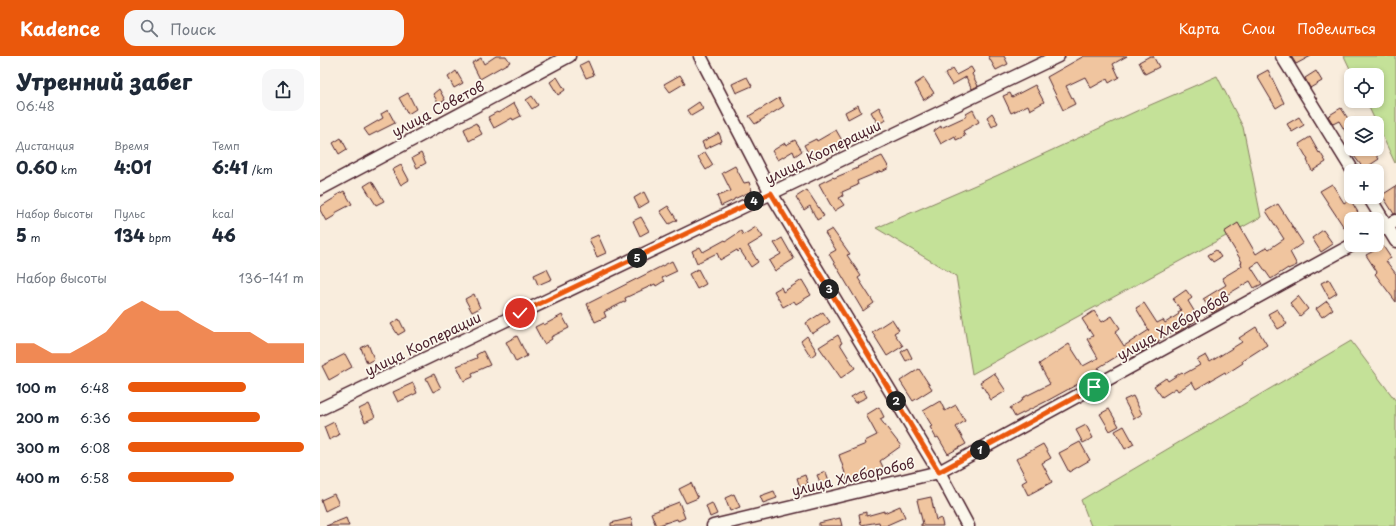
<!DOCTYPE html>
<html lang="ru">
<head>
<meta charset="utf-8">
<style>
	body { margin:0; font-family:"Playpen Sans",sans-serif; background:#f6f6f7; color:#1f2937; height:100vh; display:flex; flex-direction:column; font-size:15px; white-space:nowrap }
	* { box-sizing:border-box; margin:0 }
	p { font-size:13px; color:#747a83 }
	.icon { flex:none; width:22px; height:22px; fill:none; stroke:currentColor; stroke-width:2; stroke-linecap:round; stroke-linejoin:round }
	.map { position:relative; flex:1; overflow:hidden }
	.drawer { display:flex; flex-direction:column; background:#fff; width:320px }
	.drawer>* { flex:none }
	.tools { position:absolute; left:1024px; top:12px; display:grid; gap:8px }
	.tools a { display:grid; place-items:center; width:40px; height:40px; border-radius:8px; background:#fff; box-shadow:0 2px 6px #0003; font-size:20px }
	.pin { position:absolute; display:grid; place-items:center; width:34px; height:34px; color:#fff; margin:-17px; border:2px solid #fff; border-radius:50%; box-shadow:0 1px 4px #0007 }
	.km { position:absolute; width:20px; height:20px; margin:-10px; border-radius:50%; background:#222; color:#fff; font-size:11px; line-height:20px; text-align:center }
	.round { display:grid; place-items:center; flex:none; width:42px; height:42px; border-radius:12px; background:#f6f6f7 }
	.overview { display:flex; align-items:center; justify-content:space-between; height:68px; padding:0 16px }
	h1 { font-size:22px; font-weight:800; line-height:30px }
	.figures { display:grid; grid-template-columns:repeat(3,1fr); gap:6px; height:68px; padding:4px 16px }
	.figures div { display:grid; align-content:center }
	.figures b { font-size:17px; font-weight:800 }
	.figures small { font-size:11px; font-weight:400 }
	.figures p { font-size:11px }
	.chart { height:112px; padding:8px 16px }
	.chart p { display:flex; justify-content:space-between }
	.chart svg { width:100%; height:72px; margin-top:4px; fill:#ea580c; opacity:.7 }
	ul { padding:0 16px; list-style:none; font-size:13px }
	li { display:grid; grid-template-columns:64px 48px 1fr; align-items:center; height:30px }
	li i { height:10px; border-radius:5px; background:#ea580c }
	header { display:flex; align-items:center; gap:24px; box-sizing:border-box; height:56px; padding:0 20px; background:#ea580c; color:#fff }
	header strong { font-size:19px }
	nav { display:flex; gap:22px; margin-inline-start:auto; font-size:14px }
	.search { width:280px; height:36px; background:#f6f6f7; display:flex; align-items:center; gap:10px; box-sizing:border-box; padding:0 14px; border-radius:12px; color:#747a83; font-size:15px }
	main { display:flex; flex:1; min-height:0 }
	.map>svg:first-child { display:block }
</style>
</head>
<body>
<header>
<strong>Kadence</strong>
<div class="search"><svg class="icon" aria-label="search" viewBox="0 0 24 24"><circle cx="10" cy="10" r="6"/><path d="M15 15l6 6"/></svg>Поиск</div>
<nav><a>Карта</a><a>Слои</a><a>Поделиться</a></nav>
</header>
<main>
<section class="drawer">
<div class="overview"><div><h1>Утренний забег</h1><p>06:48</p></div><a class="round"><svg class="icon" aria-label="share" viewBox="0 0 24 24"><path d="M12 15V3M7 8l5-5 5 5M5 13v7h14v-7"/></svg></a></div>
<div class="figures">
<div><p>Дистанция</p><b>0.60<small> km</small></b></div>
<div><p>Время</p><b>4:01</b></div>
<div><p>Темп</p><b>6:41<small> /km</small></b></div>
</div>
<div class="figures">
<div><p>Набор высоты</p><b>5<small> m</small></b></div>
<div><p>Пульс</p><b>134<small> bpm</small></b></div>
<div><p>kcal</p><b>46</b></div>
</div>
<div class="chart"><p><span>Набор высоты</span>136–141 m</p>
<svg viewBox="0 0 160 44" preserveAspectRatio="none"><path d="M0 44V32L10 32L20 38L30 38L40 32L50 25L60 12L70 6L80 12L90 12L100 19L110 25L120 25L130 25L140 32L150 32L160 32V44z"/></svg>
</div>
<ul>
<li><b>100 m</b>6:48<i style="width:67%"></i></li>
<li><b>200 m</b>6:36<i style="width:75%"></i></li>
<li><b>300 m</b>6:08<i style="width:100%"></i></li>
<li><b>400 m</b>6:58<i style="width:60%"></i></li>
</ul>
</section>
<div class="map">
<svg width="1076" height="470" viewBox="0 0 1076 470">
	<rect width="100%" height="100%" fill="#f9eddd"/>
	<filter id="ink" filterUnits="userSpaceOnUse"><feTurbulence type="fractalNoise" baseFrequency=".025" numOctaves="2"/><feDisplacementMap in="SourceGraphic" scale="8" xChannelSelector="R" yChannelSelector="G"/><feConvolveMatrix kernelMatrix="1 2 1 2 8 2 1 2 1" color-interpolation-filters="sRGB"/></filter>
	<g filter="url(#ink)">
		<path fill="#c4e198" stroke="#878062" d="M1024,0h52v106l-1,1 -29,-62h11v-26h-24z
			M897,20l26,51 18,90 -289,157 -16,-98 -80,-48 120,-52 145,-67z
			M1031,285l45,60v125h-305l-10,-26z"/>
		<path fill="#f0c59f" stroke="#4a1f2b" d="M176,0h10l4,6 -30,17 -8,-16 9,-5 3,6z
			M668,0h16l4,8 -12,6z
			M764,0h43l-14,8 6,13 -10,6 -2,-4 -16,9 -6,-11 -19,9 9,18 -12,6 -16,-33z
			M830,0h3l6,11 -14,7 -6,-12z
			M971,0h20l-15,8z
			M268,5l6,14 -8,3 -6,-13z
			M651,11l3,5 -2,2 6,12 -6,3 -6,-12 -14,8 -7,-11 7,-5 4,6z
			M948,14l16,33 -8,5 -19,-32z
			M136,15l7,12 -9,5 -6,-11z
			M996,15l6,10 -12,7 -5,-10z
			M360,19l5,8 -15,9 -6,-8z
			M237,21l8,13 -7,5 -8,-13z
			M427,21l5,9 -16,7 -4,-9z
			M604,22l10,15 -10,7 -9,-16z
			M715,29l9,17 -14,8 -2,-5 -17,8 -8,-17 7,-3 2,4z
			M119,33l6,11 -6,4 -6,-10z
			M88,37l8,16 -8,5 -9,-16z
			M212,40l6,9 -6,4 -6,-9z
			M459,42l5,8 -29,18 -6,-8z
			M379,46l4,7 -12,7 -4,-6z
			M194,47l7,13 -8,4 -1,-2 -18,10 -6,-11 9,-5 1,1z
			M538,49l3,7 -13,7 -3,-7z
			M559,51l7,13 -8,4 -7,-12z
			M1021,52l10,15v18l-12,-20 -6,3 -5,-8z
			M68,54l7,13 -26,13 -5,-7 19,-11 -2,-4z
			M653,54l6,12 -16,9 2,5 -9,4 -1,-4 -14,8 -7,-13 7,-5v2l26,-12 -1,-2z
			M672,57l6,10 -6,4 -5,-10z
			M979,61l5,8 -12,7 -5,-8z
			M156,67l6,11 -13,7 -5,-12z
			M516,74l7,12 -31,18 -8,-15 12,-6 1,2z
			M399,77l3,8 -17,8 -3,-7z
			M990,81l9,16 1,-1 6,10 -14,9 -5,-11h1l-9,-16z
			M21,82l6,11 -8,5 -6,-11z
			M475,84l7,11 -7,5 -2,-5 -15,9 -6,-9 13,-8 1,2z
			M1033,93h19l7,10 -15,10 -10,-13 3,-2z
			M385,96l8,13 -7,5 -8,-13z
			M101,97l5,10 -9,5 -5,-10z
			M562,100l7,12 -7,4 -1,-1 -24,10 1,4 -16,7 1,4 -4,2 5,7 -10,6 -15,-27 14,-7 1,1 24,-10 -1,-1z
			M81,109l8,15 -8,5 -9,-15z
			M415,110l9,17 5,-1 3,9 -18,8v1l-13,6 -4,-10 14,-5 -9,-18z
			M52,125l12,20 -8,4 -12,-19z
			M1012,128l12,19 6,-4 12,20h-11v19l-31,-47z
			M1076,130v28h-2l-12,-19z
			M487,134l17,26 -7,4 -7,-14 -6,4 -8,-13z
			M24,135l8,13 -17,9 1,2 -10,6 -6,-11v-3l16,-10 -1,-1z
			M324,136l5,10 -10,6 -5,-10z
			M958,148l25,39 -13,9 7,13 -9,4v-1l-17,11 -12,-17 -8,5 11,17 -8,4 -4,-7 -30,18 4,7 -12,7 -9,-14 23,-14 -4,-7 20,-12 -1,-3 1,-1 -18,-30 14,-9 18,31 11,-7 2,2 15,-10 -18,-28z
			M348,150l9,14 -8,4 -9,-13z
			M321,161l8,14 -9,5 -7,-15z
			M436,171l7,10 -15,9 10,16 -7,5 -11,-17 -2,2 -1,-2 -17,10 -3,-7 -20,10 -5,-12 8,-4 3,5 22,-12 1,1 15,-10 2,4z
			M512,173l18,25 -3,1 14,21 -3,2 16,25 -11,8 -34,-57 7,-4 -11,-17z
			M1003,174l10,14 -12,8 -9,-14z
			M278,179l8,18 -9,4 -8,-18z
			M462,182l12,21 -19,12 -6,-10 12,-7 -7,-11z
			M1063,190l8,12 -5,3 10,13v28l-21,-28 2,-2 -11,-17z
			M896,194l5,7 -8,5 -5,-7z
			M352,205l5,10 -15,7 2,3 -8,5 -1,-2 -30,14 1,3 -22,11 2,5 -11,5 -8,-18z
			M227,213l5,10 -14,6 -4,-10z
			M378,213l8,15 -9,5 -8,-15z
			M1009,223l8,14 -8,5 -8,-15z
			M482,224l9,15 -15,9 -2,-3 -11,6 -9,-16 7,-4 2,5z
			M866,234l6,8 -4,3 11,18 -23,14 -2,-2 -16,10 1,1 -20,11 -1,-2 -16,9 -3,-5 -21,13 2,4 -55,30 -30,15 -5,-9 13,-8 -1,-2 28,-14 -11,-20 30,-20 14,22 15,-8 -11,-19 6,-3 -11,-17 12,-8 8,11 10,-6 8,12 -5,4 9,14 25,-16 -13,-22 8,-5 13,20 6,-3 2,3 14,-9 -1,-2 3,-2 -8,-11z
			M154,238l6,14 -8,4 -7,-13z
			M978,240l10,13 -8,7 -10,-13z
			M1007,245l6,8 -11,8 -6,-8z
			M957,253l10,15 -9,5 -10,-15z
			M503,256l7,10 -18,12 -6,-11z
			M242,259l7,13 -18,9 1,2 -8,5 -9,-17 8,-4 1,2z
			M79,263l6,12 -7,4 -7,-11z
			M572,263l7,11 -5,3 9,13 -16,10 -15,-24z
			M936,271l11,18 -25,16 1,2 -17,11 -1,-2 -29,17 -4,-7 -14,9 -2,-3 -14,9 -8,-11 12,-8 2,3 14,-9 2,2 16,-9 -3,-5 9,-5 4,7 32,-20 -3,-4z
			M518,279l4,8 -2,1 15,24 -14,10 -22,-31z
			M197,280l10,20 -11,6 -10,-20z
			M487,280l10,16 -6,5 -10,-16z
			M48,288l6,15 -7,4 -6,-15z
			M587,292l5,10 -6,3 -5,-9z
			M163,295l7,14 -18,8 1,4 -9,4 -7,-15 20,-8 -1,-3z
			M25,298l7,13 -23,13 -7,-14z
			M599,313l13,20 -19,12 -13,-20z
			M674,317l12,18 -15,9 -11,-18z
			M114,318l7,14 -8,4 -7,-14z
			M93,327l4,10 -19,9 -5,-10z
			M543,334l4,7 -12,6 -4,-6z
			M813,340l9,18 -8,5 -10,-19z
			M620,345l5,10 11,-6 9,16 -9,6 10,17 -18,10 -10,-17 -2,1 -6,-11 2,-1 -9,-15z
			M49,348l6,13 -10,5 -6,-13z
			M559,351l5,10 -4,2 21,27 -21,15 4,8 -36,13 -9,-27 27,-11 -1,-3 12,-6 -11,-20z
			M789,353l10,17 -9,5 -10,-17z
			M14,366l5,13 -10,5 -5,-13z
			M766,369l7,13 -10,5 -7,-13z
			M804,370l10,18 -9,5 -10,-18z
			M760,386l10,18 -21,12 -10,-19z
			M723,388l8,14 -9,5 10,19 -24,13 -6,-12 5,-3 -11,-21z
			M506,416l4,12 -8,3 -5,-12z
			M485,419l3,9 -8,3 -3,-9z
			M371,427l7,15 -12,5 -7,-14z
			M454,435l3,7 -14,5 -3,-7z
			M14,438l5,10 -14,7 -4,-11z
			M414,438l6,13 -10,4 -5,-13z
			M611,441l5,23 5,-2 2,8h-22v-2h2l-6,-24z
			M359,446l6,16 -7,3 -1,-2 -21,7 -5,-13z
			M392,447l5,11 -7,3 -4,-11z
			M580,450l5,11 -18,8v1h-7l-1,-4 -18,3 -2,-11 7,-2v4l18,-5v2z
			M26,462l3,8h-23z
			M311,462l2,8h-22v-3z
			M520,462l2,8h-23v-3z"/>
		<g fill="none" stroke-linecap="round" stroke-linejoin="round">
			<defs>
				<path id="minor" d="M380,0l71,137 168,279 29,54
					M962,0l71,115
					M0,133l249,-133
					M1049,141l27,44
					M1057,175l19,-10
					M0,353l738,-353
					M393,470l226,-54 413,-227"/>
			</defs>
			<use href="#minor" stroke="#4a1f2b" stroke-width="15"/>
			<use href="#minor" stroke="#fbf7ec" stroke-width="12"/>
		</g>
	</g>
	<g fill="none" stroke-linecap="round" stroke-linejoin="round" filter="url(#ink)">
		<defs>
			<path id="route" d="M200,257l251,-120 168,279 155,-85"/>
		</defs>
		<use href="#route" stroke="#fff" stroke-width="8"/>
		<use href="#route" stroke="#ea580c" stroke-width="5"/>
	</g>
	<g text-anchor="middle" stroke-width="3.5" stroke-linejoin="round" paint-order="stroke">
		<g font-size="14" fill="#4a1f2b" stroke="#fbf7ec">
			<text transform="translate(118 53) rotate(-28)" y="5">улица Советов</text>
			<text transform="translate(503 96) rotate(-26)" y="5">улица Кооперации</text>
			<text transform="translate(853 270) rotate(-29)" y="5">улица Хлеборобов</text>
			<text transform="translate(103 288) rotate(-26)" y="5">улица Кооперации</text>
			<text transform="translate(533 421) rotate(-13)" y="5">улица Хлеборобов</text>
		</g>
	</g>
</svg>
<div class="tools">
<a><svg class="icon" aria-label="locate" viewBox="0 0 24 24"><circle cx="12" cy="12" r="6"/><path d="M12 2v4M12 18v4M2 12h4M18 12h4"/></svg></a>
<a><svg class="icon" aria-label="layers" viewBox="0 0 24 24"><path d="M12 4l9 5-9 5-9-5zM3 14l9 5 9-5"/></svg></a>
<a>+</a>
<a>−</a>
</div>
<div class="pin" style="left:774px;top:331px;background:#1e9e55"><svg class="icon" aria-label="arrive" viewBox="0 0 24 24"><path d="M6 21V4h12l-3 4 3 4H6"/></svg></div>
<div class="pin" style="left:200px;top:257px;background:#d93025"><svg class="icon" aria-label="check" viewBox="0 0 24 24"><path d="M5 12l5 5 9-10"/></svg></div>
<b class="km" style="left:660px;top:394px">1</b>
<b class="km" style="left:576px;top:345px">2</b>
<b class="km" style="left:509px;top:233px">3</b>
<b class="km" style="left:434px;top:145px">4</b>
<b class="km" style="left:317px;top:202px">5</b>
</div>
</main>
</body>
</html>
